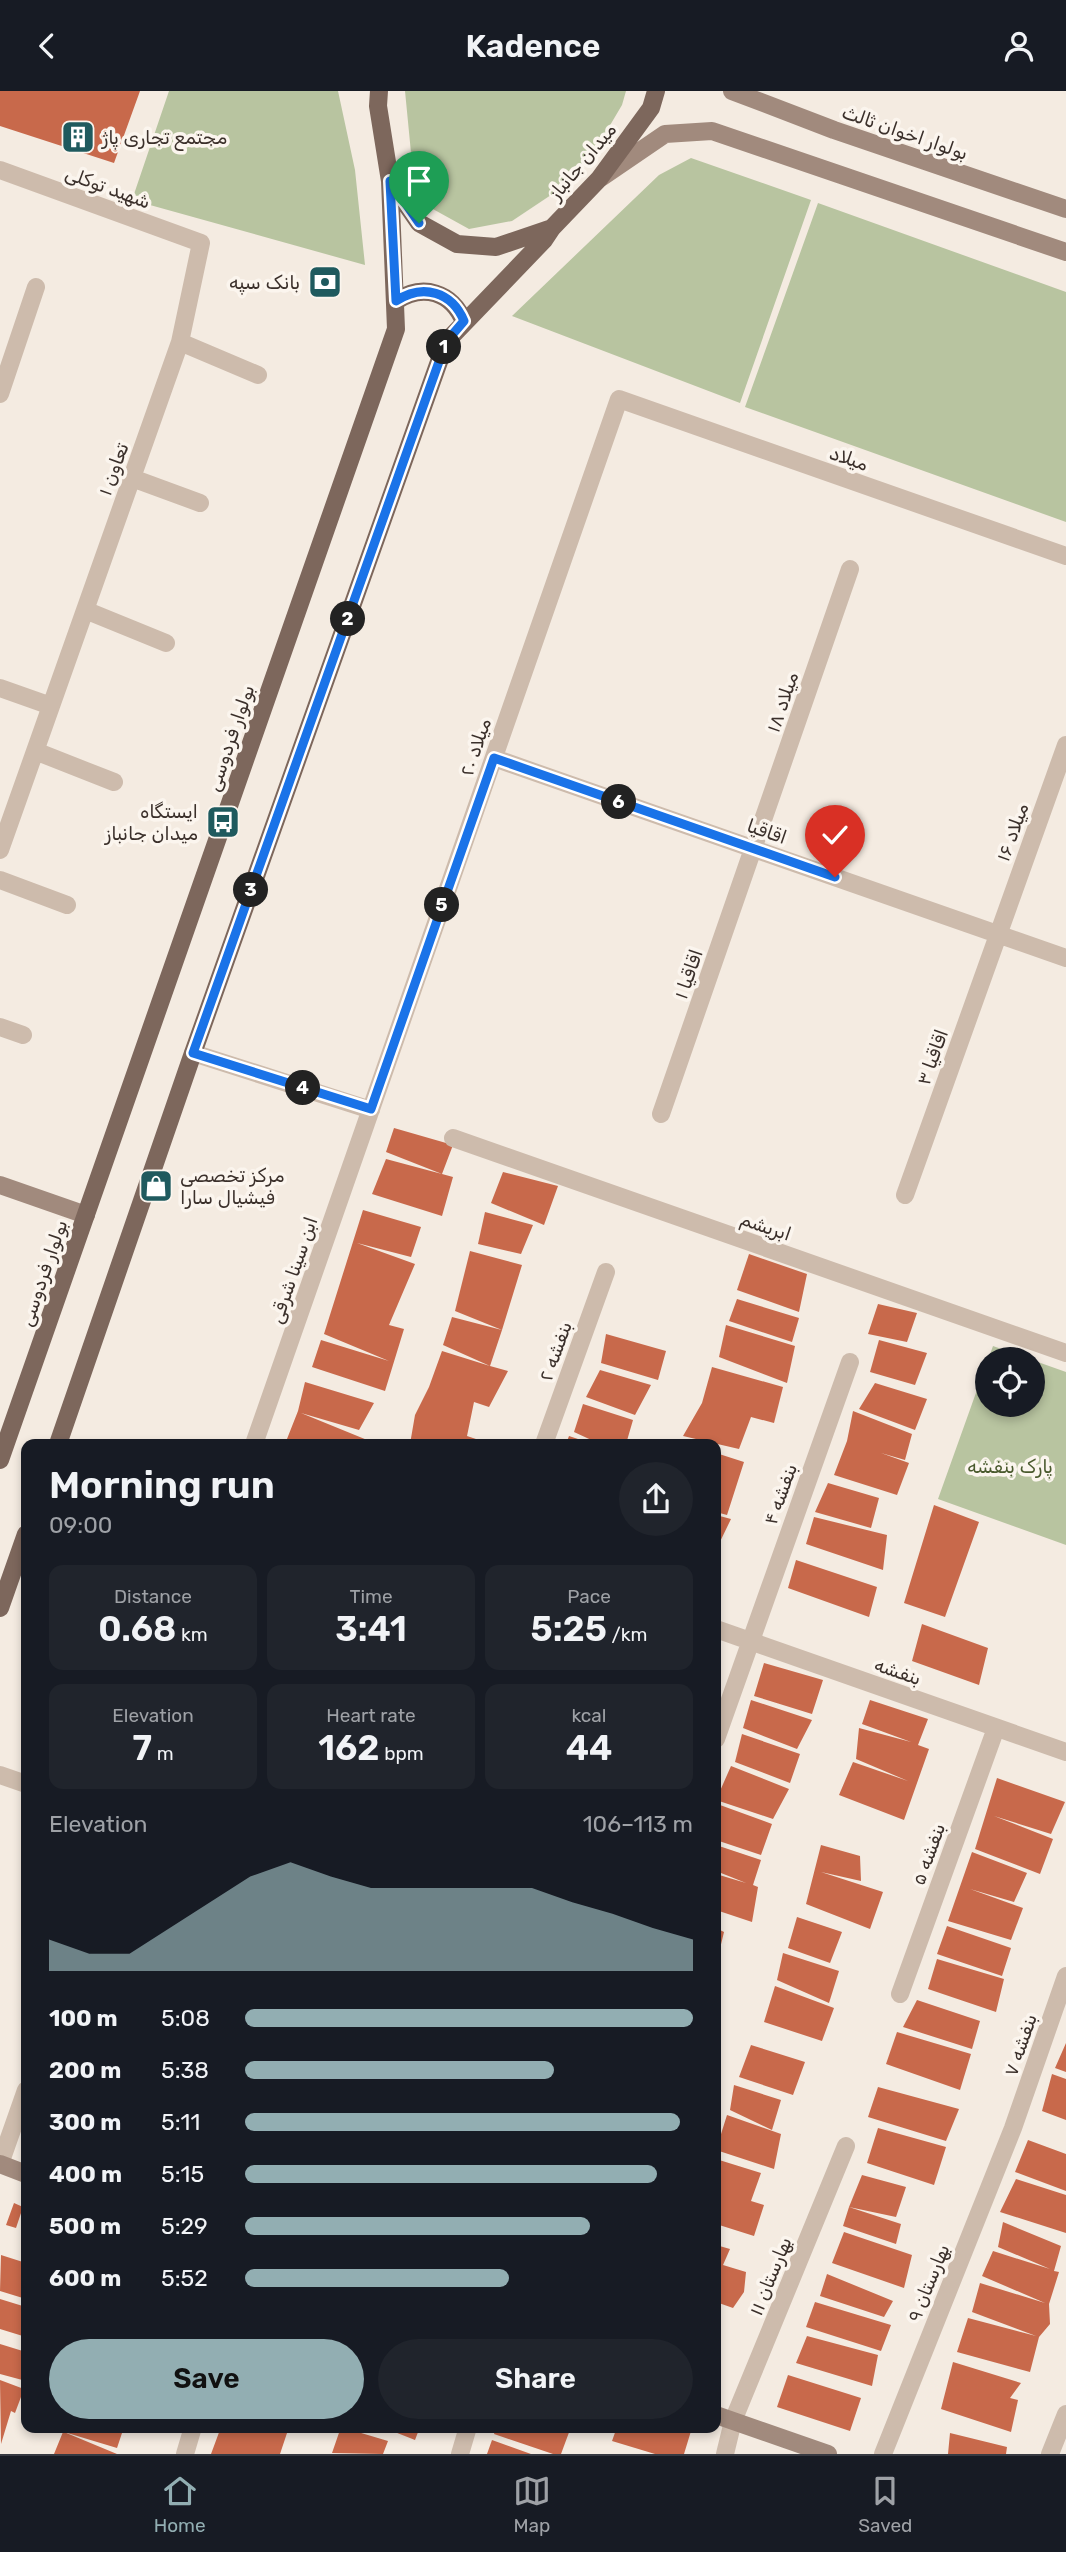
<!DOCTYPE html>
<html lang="en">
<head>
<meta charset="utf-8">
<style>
	body { margin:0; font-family:Rubik,"Noto Sans Arabic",sans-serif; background:#20242c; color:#f1f3f6; height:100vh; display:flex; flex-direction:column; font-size:26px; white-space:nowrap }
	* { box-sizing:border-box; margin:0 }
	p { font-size:23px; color:#9ea1a6 }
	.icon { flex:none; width:38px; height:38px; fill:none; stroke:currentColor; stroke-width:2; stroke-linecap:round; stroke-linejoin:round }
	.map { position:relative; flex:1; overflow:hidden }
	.panel { position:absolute; left:21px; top:1348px; width:700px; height:994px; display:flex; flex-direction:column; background:#171b24; border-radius:14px; box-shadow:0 4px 10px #0003 }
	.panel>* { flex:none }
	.fabs { position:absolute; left:975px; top:1256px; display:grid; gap:14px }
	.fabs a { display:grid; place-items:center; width:70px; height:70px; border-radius:50%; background:#171b24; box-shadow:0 4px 10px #0003; font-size:35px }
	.pin { position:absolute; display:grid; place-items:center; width:60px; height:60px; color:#fff; margin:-72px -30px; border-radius:50% 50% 50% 0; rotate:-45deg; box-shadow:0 0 7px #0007 }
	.pin .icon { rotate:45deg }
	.km { position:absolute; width:35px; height:35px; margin:-18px; border-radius:50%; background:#222; color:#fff; font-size:19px; line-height:35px; text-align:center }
	.round { display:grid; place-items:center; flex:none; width:74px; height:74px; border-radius:37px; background:#20242c }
	.headline { display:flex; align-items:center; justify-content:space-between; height:119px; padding:0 28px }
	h1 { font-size:38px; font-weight:600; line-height:52px }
	.metrics { display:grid; grid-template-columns:repeat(3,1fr); gap:10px; height:119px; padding:7px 28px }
	.metrics div { display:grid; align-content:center; border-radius:14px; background:#20242c; text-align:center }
	.metrics b { font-size:35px; font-weight:600 }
	.metrics small { font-size:19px; font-weight:400 }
	.metrics p { font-size:19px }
	.chart { height:196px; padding:14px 28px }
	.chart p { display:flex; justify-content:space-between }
	.chart svg { width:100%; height:126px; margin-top:7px; fill:#92aeb2; opacity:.7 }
	.action { display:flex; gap:14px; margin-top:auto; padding:14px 28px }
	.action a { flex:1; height:80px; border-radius:42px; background:#92aeb2; color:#111; font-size:28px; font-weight:600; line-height:80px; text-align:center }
	.action a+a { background:#20242c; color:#f1f3f6 }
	ul { padding:0 28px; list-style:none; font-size:23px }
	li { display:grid; grid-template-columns:112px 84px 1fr; align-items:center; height:52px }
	li i { height:18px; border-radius:9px; background:#92aeb2 }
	header { display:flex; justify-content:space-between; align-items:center; height:91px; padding:0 28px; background:#171b24; font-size:32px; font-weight:600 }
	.tabs { display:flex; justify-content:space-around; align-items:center; height:98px; border-top:2px solid #363941; background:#171b24; font-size:19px; color:#9ea1a6 }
	.tabs a { display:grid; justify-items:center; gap:4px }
	.tabs .on { color:#92aeb2 }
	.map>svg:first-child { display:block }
</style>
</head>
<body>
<header><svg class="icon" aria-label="back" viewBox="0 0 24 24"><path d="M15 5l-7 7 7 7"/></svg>Kadence<svg class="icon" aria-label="person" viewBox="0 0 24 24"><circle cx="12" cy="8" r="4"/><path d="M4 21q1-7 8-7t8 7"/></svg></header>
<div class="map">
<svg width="1066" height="2363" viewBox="0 0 1066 2363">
	<rect width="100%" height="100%" fill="#f4ebe1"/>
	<path fill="#b8c4a0" d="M169,0h169l17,79 10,95 -233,-65z
		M405,0h221l-4,14 -26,44 -36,40 -48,32 -43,8 -38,-21 -19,-45z
		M691,67l120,42 -71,203 -228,-87 147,-141z
		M818,112l248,89v230l-321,-115z
		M993,1255l73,26v173l-128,-46 49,-137v43h45v-45h-44z"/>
	<path fill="#c8694b" d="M0,0h140l-26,72 -114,-37z
		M394,1037l59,17 -11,29 11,3 -11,39 -70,-22 14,-35 56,15 -56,-22z
		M503,1081l55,14 -14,39 -53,-22z
		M363,1119l58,17 -10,30 -54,-14 58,21 -26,61 15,4 -19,62 -73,-24 9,-27 68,21 -65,-27z
		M485,1121l48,13 -12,29 -43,-10z
		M470,1160l52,14 -20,65 -12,36 18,5 -19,36 -15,-5 -7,34 9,3 -2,5h-64l5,-29 14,-28 13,-36 48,15 -47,-21 9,-28 50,13 -47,-19z
		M749,1163l58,20 -8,38 -62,-22z
		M737,1208l62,19 -7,24 -63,-21z
		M878,1213l39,9 -10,29 -39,-8z
		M726,1234l69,21 -8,37 -68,-26z
		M606,1243l60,17 -8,29 -57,-17z
		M879,1249l48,13 -12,32 -45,-13z
		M712,1276l71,20 -9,36 -23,-6 -12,32 -56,-13 19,-33z
		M600,1279l51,15 -16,30 -49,-18z
		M305,1291l69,21 -15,27 -58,-17 76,31h-92l13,-33z
		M875,1292l52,16 -12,31 -56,-21z
		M583,1313l50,16 -7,24h-26l-26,-12z
		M853,1320l59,23 -7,26 -24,-7 28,10 -12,32 -63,-20 13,-34z
		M569,1345l21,7v1h-24z
		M716,1362l28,9 -17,53 -11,-3z
		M828,1392l51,15 -8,30 -56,-16z
		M934,1414l45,17 -34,95 -41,-14z
		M716,1424l15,4 -15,31z
		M814,1426l73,18 -4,35 -77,-26z
		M796,1469l81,27 -8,30 -81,-29z
		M922,1533l66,24 -9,37 -67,-24z
		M764,1572l59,17 -11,34 -58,-18z
		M751,1609l61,20 -15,29 -54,-21z
		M870,1609l58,19 -10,26 11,4 -25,71 -65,-25 14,-33 55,19 -52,-22 3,-31 52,14 -49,-18z
		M742,1643l58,20 -10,29 -55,-21z
		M731,1675l58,23 -16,30 -57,-19z
		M997,1687l68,24 -14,32 -57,-18 59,23 -13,35 -65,-25z
		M720,1714l52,19 -11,31 -45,-15v-26z
		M716,1754l45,15 -8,25 5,2 -6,35 -36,-12v-36l30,9 -30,-12z
		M821,1754l39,11 1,25 -40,-9 62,20 -13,37 -64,-25z
		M972,1761l55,21 -13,29 -44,-13 53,19 -12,32 -63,-19z
		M797,1826l45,15 -12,31 -42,-15z
		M947,1835l64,22 -9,28 -65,-22z
		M716,1837l8,4 -7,29h-1z
		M783,1862l56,18 -10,32 -52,-23z
		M937,1868l67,20 -8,33 -68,-23z
		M775,1895l59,22 -12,33 -58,-19z
		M917,1909l63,21 -8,28 -69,-22z
		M897,1941l74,22 -11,36 -74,-26z
		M1066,1952v29l-11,-4z
		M751,1954l54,17 -12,33 -54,-18z
		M1052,1983l14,5v41l-24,-9z
		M734,1994l47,15 -9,30 -42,-20z
		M878,1996l81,22 -13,32 -78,-24z
		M727,2024l54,19 -7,35 -58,-19z
		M878,2037l68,19 -12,38 -67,-22z
		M1028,2049l38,14v37l-51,-19z
		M716,2068l45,14 -10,28 13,4 -10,31 -38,-12z
		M862,2084l44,12 -10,30 -47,-10z
		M1016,2088l50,16v38l-66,-21z
		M14,2112l9,4 -7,21 -10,-3z
		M849,2116l52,17 -5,20 -53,-18z
		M26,2128v17l-5,-2z
		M1003,2131l58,24 -7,25 5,1 -10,32 1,20 -11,13 -9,35 -73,-20 11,-34 68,18 -64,-24 8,-29 65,20 -63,-27 11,-25 57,18 -52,-22z
		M844,2141l68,23 -8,33 -72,-25z
		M716,2154l14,4 -7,16 23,7 -2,20 -11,16 -17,-6z
		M1,2164l25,8v36l-26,-8z
		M827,2183l66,27 -9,16 -64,-21z
		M0,2208l26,8v30l-26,-8z
		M815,2211l76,23 -10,26 -75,-24z
		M807,2245l71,19 -6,31 -76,-23z
		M0,2253l26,8v29l-26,-7z
		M953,2271l68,21 -11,15 8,2 -7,32 -70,-23z
		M788,2284l73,23 -11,33 -73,-24z
		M0,2289l24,9 -9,24 -4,-2 -10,33z
		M65,2336h59l-7,21 -53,-16 53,22h-63z
		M221,2336h68l-9,27h-69z
		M341,2336l47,14 -5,13 -51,-1z
		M382,2336h38l-5,13z
		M496,2336h75l-10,27h-8l-59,-20z
		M617,2336h62l12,4 -7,23h-29l-43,-13z
		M950,2342l57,14 -1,7h-58z
		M492,2349l39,14h-44z"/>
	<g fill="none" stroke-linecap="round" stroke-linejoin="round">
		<path stroke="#cdbbac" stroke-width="18" d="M0,79l201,73 -21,99 -180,508
			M180,251l78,33
			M0,303l36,-107
			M132,387l68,25
			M85,519l81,33
			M0,597l51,18
			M35,660l79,31
			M494,667l572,200
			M0,789l67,25
			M0,936l23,8
			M193,962l178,57
			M661,1023l189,-545
			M453,1047l613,215
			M905,1104l161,-450
			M254,1353l365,-1045 447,157
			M544,1353l62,-172
			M716,1538l350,123
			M716,1648l134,-377
			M0,1684l26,9
			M900,1903l96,-266
			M0,2073l26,-74
			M185,2363l8,-27
			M460,2363l8,-27
			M725,2363l8,-33 113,-275
			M883,2363l130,-326 53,-152
			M1050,2363l16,-40"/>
		<path stroke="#a18a7d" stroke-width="18" d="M732,0l102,39 232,79
			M602,86l63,-43 47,-3 354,121
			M0,1094l86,30
			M0,2073l26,10
			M716,2324l112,39"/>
		<path stroke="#7d675c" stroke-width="18" d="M390,90l29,42 38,21 39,3 56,-19 47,-49 52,-71 5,-17
			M396,210c27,-18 56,-9 68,21
			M58,1353l135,-391 253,-711 98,-102 8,-12
			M0,1369l396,-1131 -6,-148 -12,-75 1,-15
			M0,1517l26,-74"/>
	</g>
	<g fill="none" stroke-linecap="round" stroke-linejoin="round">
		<defs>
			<path id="route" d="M419,132l-29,-42 6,120c27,-18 56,-9 68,20l-18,21 -253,711 178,56 123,-351 341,119"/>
		</defs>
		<use href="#route" stroke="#fff" stroke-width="14"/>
		<use href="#route" stroke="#1a73e8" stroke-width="9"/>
	</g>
	<defs>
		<symbol id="building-square" viewBox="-11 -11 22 22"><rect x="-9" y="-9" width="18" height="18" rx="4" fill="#1f5a5e" stroke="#fbf5ee"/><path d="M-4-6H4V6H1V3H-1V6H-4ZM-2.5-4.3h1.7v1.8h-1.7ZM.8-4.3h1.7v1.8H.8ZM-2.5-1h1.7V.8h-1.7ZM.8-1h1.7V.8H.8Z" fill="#fff"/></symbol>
		<symbol id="bank-square" viewBox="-11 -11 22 22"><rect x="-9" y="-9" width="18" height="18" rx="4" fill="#1f5a5e" stroke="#fbf5ee"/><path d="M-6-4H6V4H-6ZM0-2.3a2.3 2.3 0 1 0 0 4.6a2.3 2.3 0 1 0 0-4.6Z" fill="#fff"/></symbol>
		<symbol id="bus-square" viewBox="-11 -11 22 22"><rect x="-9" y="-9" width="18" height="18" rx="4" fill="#1f5a5e" stroke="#fbf5ee"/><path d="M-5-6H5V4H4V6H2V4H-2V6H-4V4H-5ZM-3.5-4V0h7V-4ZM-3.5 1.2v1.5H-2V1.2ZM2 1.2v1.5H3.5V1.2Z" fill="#fff"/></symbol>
		<symbol id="shop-square" viewBox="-11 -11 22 22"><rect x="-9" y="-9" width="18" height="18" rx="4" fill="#1f5a5e" stroke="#fbf5ee"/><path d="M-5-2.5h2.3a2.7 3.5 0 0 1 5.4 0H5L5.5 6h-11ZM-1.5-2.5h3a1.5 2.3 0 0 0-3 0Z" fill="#fff"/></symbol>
	</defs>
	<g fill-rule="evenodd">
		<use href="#building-square" x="59" y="27" width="38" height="38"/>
		<use href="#bank-square" x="306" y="172" width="38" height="38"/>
		<use href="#bus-square" x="204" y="712" width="38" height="38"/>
		<use href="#shop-square" x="137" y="1076" width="38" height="38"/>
	</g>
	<g text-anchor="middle" stroke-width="7" stroke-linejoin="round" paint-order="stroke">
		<g font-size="19" fill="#3b302b" stroke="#fbf5ee">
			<text transform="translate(905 41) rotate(19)" y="7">بولوار اخوان ثالث</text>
			<text transform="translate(582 70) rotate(-50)" y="7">میدان جانباز</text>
			<text transform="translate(108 96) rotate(20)" y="7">شهید توکلی</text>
			<text transform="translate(849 367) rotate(19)" y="7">میلاد</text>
			<text transform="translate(113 378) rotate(-70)" y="7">تعاون ۱</text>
			<text transform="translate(782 611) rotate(-71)" y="7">میلاد ۱۸</text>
			<text transform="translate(230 647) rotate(-71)" y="7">بولوار فردوسی</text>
			<text transform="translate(475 656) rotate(-71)" y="7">میلاد ۲۰</text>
			<text transform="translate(767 740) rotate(19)" y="7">اقاقیا</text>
			<text transform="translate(1012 741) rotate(-70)" y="7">میلاد ۱۶</text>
			<text transform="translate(688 883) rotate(-71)" y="7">اقاقیا ۱</text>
			<text transform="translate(932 966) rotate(-70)" y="7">اقاقیا ۳</text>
			<text transform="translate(766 1135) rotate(19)" y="7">ابریشم</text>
			<text transform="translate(293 1179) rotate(-71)" y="7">ابن سینا شرقی</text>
			<text transform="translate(43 1182) rotate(-71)" y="7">بولوار فردوسی</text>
			<text transform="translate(555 1260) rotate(-70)" y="7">بنفشه ۲</text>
			<text transform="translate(780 1403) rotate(-70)" y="7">بنفشه ۴</text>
			<text transform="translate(898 1580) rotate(19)" y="7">بنفشه</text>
			<text transform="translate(928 1763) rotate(-70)" y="7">بنفشه ۵</text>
			<text transform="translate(1020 1954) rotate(-71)" y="7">بنفشه ۷</text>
			<text transform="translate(770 2185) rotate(-68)" y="7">بهارستان ۱۱</text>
			<text transform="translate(928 2192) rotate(-68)" y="7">بهارستان ۹</text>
		</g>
		<g font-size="19" fill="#3b302b" stroke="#fbf5ee" text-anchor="start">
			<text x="102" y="53">مجتمع تجاری پاژ</text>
			<text x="300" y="198" text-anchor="end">بانک سپه</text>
			<text x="198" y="727" text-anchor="end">ایستگاه<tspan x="198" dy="22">میدان جانباز</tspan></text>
			<text x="180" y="1091">مرکز تخصصی<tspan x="180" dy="22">فیشیال سارا</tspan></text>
		</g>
		<g font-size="19" fill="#4a5a2e" stroke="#fbf5ee">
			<text x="1010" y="1382">پارک بنفشه</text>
		</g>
	</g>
</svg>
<div class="fabs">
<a><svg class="icon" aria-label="locate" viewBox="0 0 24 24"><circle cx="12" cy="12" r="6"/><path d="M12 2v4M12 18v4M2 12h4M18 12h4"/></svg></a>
</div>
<div class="pin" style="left:419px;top:132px;background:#1e9e55"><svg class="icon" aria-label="arrive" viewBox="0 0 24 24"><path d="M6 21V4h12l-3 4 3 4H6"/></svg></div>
<div class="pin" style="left:835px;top:786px;background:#d93025"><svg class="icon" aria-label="check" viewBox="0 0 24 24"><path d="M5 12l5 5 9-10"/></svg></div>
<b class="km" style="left:444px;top:256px">1</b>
<b class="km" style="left:348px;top:528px">2</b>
<b class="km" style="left:251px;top:799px">3</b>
<b class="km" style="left:303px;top:997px">4</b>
<b class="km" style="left:442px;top:814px">5</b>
<b class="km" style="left:619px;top:711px">6</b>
<section class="panel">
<div class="headline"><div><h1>Morning run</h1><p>09:00</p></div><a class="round"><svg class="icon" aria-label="share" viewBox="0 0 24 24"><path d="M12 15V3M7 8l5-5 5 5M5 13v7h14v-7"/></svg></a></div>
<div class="metrics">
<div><p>Distance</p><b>0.68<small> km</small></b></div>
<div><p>Time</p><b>3:41</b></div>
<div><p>Pace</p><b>5:25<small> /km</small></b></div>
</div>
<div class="metrics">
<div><p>Elevation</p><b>7<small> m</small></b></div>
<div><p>Heart rate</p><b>162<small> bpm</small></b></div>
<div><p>kcal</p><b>44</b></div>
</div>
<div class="chart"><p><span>Elevation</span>106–113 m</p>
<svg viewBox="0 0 160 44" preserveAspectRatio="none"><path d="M0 44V33L10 38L20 38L30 29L40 20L50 11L60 6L70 11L80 15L90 15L100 15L110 15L120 15L130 20L140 24L150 29L160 33V44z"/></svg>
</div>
<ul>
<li><b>100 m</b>5:08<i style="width:100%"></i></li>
<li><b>200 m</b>5:38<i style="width:69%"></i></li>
<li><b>300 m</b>5:11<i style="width:97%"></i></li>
<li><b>400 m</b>5:15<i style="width:92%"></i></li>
<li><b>500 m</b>5:29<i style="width:77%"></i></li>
<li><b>600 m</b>5:52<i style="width:59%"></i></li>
</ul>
<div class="action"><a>Save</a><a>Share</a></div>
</section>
</div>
<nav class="tabs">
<a class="on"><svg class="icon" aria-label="home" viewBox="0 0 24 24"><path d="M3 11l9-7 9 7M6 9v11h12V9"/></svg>Home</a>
<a><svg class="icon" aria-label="map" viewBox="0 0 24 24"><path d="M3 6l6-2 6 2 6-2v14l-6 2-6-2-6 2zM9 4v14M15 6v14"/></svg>Map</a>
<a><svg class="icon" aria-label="saved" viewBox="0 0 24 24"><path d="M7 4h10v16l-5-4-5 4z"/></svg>Saved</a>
</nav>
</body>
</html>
